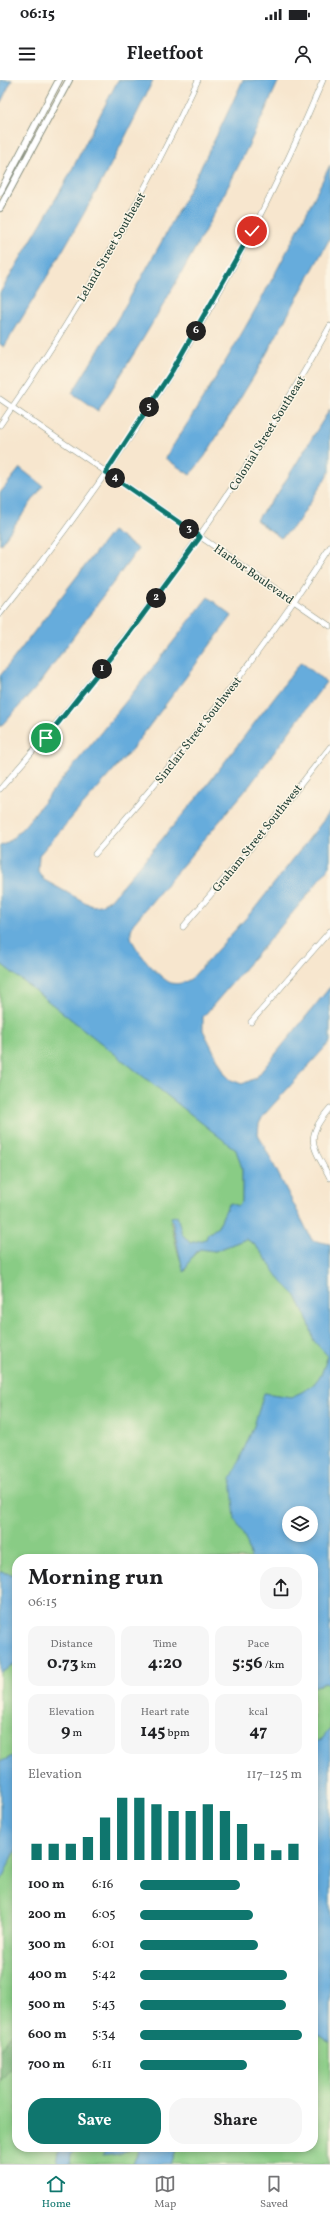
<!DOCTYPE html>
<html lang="en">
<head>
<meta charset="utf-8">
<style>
	body { margin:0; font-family:Vollkorn,serif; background:#f6f6f6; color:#202124; height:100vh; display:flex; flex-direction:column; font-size:15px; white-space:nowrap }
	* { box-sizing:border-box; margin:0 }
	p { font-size:13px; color:#757577 }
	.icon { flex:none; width:22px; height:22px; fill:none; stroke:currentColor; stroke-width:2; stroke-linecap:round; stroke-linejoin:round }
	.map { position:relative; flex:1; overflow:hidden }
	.drawer { position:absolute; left:12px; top:1474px; width:306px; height:598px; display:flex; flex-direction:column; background:#fff; border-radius:16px; box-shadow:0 2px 6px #0003 }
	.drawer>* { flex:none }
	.controls { position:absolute; left:282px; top:1426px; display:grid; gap:8px }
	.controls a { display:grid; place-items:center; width:36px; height:36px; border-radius:50%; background:#fff; box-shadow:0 2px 6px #0003; font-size:20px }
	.pin { position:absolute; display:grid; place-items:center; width:34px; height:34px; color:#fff; margin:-17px; border:2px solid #fff; border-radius:50%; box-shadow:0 1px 4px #0007 }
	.km { position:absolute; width:20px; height:20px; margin:-10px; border-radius:50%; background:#222; color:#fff; font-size:11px; line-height:20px; text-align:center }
	.round { display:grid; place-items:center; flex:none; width:42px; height:42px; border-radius:16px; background:#f6f6f6 }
	.overview { display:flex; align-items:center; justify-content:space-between; height:68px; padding:0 16px }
	h1 { font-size:22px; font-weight:700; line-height:30px }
	.stats { display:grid; grid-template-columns:repeat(3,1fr); gap:6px; height:68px; padding:4px 16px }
	.stats div { display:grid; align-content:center; border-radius:10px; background:#f6f6f6; text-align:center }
	.stats b { font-size:17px; font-weight:700 }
	.stats small { font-size:11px; font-weight:400 }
	.stats p { font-size:11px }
	.chart { height:112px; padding:8px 16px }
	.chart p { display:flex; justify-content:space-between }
	.chart svg { width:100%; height:72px; margin-top:4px; stroke:#0f766e; stroke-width:6 }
	.button { display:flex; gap:8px; margin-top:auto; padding:8px 16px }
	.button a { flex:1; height:46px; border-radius:16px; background:#0f766e; color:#fff; font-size:16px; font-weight:700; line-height:46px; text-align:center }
	.button a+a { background:#f6f6f6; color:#202124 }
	ul { padding:0 16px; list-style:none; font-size:13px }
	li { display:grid; grid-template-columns:64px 48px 1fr; align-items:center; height:30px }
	li i { height:10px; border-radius:5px; background:#0f766e }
	.status { display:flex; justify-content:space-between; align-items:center; height:28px; padding:0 20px; background:#fff; direction:ltr }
	.status svg { height:11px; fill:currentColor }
	header { display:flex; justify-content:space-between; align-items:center; height:52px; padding:0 16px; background:#fff; font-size:18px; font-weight:700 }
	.menu { display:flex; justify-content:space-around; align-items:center; height:56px; border-top:1px solid #e0e0e0; background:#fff; font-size:11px; color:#757577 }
	.menu a { display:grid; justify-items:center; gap:2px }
	.menu .selected { color:#0f766e }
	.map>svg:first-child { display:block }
</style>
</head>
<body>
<div class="status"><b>06:15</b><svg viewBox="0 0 49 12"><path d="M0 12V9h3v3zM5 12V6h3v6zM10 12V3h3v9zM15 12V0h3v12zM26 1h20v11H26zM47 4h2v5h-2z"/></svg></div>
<header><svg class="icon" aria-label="menu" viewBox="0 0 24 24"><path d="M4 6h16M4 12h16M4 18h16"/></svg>Fleetfoot<svg class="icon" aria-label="person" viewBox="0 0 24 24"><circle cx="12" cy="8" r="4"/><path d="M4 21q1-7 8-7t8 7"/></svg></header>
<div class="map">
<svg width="330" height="2084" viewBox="0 0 330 2084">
	<rect width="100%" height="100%" fill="#fcf5e5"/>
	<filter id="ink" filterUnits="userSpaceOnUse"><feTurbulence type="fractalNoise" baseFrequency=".025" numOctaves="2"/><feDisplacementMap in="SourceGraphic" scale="8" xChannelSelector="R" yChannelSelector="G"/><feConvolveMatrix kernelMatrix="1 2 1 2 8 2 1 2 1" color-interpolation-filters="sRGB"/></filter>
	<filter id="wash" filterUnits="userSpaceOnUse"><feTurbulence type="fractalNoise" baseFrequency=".012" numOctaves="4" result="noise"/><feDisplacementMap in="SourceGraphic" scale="16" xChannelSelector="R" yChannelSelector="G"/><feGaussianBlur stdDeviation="0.9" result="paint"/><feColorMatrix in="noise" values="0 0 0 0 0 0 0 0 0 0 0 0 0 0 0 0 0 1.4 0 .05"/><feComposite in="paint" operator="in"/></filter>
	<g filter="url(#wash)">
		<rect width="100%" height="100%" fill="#f7e6ce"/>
		<path fill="#89cc85" stroke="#54845c" d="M0,883l236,187 6,18v34l-5,4 -6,-3 -3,2 -10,22 -10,7 -2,5 -16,4 -8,-9 -5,-18 -7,5c5,14 7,38 16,50l3,-11 11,-11 15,2 31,-12 8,5 42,52 13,27 5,18 14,15 -7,19 -8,10 -11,7 -11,5 -26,-4 -11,33 -14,33 -5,60 12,23 4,17h-234v16l-17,-3z
			M17,1583v91l-17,8v-89z
			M325,1603l5,2v44l-8,10 -9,4v-56z
			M17,1768v179l-17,22v-167z
			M316,1952l14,10v122h-159l6,-17h136v-113z
			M17,1981v86h43l-3,17h-57v-83z
			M75,2067h33l-2,5 22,-1 6,-4 5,2 -6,15h-63l1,-9z"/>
		<path fill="#6eb072" stroke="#467653" d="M17,1947v34l-17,20v-32z"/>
		<path fill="#66acdc" stroke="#427488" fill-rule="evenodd" d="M0,0h12l-12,24z
			M118,0h35c-43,93 -95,180 -149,267l-4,-3v-51l65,-110z
			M243,0h36c-51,115 -113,225 -181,331l-26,-18c64,-101 121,-204 171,-313z
			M330,85v73l-73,133 -52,85 -15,19 -25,-17c62,-94 117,-192 165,-293z
			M330,329v62l-33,52 -16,15 -25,-18 22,-27z
			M20,388l23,18 -43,59v-52z
			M112,451l26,18 -103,140 -35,38v-51z
			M208,517l24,19 -100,133 -93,106 -1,16 6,9 48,26 9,-1 11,-7 89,-105 100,-131 25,20 -76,103 -117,139c-1,4 -3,8 -2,12 1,11 30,44 40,47 8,2 15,-1 21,-5l63,-70 75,-96v54l-24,31 -103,120v13l22,44 6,6 11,4 14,-6 74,-91v55l-67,74 -4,8 -1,10 54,106 18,4v441l-5,-2 -12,4v-128h-62l-4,-17 -12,-23 -4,-40 23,-53 10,-33 27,4 11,-5 11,-7 8,-10 7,-19 -14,-15 -5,-18 -13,-27 -14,-14 -21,-30 -7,-8 -8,-5 -31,12 -15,-2c-10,6 -10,14 -16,23l-1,-2 -12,-53 6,-1 5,18 8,9 16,-4 2,-5 10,-7 10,-22 3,-2 6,3 5,-4v-34l-6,-18 -236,-187v-117c15,-4 39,-39 50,-52 54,-64 106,-130 158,-197zM289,1433h22v22h-22z
			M0,1492l17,3v88l-17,10z
			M330,1649v313l-14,-9 -3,1v-291l9,-4z
			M17,1674v94l-17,34v-120z
			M60,2067h15l-4,8 -1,9h-13z
			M108,2067h26l-15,7 -17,2z
			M138,2067h39l-6,17h-38l4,-9z"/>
	</g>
	<g filter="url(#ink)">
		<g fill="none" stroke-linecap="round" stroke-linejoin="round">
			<defs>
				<path id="minor" d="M0,319l330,227
					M0,345c76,-109 142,-224 198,-345
					M0,534c131,-162 242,-342 323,-534
					M0,709c126,-143 238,-296 330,-463
					M95,774c85,-97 165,-198 235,-307
					M183,847l66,-77 81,-103
					M251,942l79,-91
					M330,1028c-27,31 -17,38 0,70"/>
				<path id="tertiary" d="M0,112l59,-112
					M0,128l69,-128"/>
			</defs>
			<use href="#minor" stroke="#8b9281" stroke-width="6"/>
			<use href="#tertiary" stroke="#8b9281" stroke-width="8"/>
			<use href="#minor" stroke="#fff" stroke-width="5"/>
			<use href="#tertiary" stroke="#fff" stroke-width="6"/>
		</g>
	</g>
	<g fill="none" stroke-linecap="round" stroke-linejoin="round" filter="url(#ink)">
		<defs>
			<path id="route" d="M46,658l79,-99 75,-102 -94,-65 66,-101 80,-140"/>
		</defs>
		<use href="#route" stroke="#fff" stroke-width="8"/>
		<use href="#route" stroke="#0f766e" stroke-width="5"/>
	</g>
	<g text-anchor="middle" stroke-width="3" stroke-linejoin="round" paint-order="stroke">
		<g font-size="12" fill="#1f3d34" stroke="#fcf5e5">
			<text transform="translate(111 167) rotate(-60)" y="4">Leland Street Southeast</text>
			<text transform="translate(267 353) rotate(-58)" y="4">Colonial Street Southeast</text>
			<text transform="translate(254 494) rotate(35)" y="4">Harbor Boulevard</text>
			<text transform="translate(198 650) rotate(-52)" y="4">Sinclair Street Southwest</text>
			<text transform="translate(257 758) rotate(-51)" y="4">Graham Street Southwest</text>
		</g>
	</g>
</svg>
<div class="controls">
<a><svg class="icon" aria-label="layers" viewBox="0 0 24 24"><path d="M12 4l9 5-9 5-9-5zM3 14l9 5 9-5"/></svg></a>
</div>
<div class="pin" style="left:46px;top:658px;background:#1e9e55"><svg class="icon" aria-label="arrive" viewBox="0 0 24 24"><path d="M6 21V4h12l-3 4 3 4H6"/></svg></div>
<div class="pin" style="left:252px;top:151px;background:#d93025"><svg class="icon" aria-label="check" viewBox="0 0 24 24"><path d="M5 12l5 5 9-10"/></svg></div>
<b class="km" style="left:102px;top:589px">1</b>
<b class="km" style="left:156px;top:518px">2</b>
<b class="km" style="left:189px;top:449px">3</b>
<b class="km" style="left:115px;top:398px">4</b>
<b class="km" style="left:149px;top:327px">5</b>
<b class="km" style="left:196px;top:251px">6</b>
<section class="drawer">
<div class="overview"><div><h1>Morning run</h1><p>06:15</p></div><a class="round"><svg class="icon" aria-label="share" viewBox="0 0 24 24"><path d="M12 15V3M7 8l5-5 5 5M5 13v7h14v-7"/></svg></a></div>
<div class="stats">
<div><p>Distance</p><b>0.73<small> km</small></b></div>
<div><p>Time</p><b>4:20</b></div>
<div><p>Pace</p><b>5:56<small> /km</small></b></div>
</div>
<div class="stats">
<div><p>Elevation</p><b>9<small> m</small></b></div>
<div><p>Heart rate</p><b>145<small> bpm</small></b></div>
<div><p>kcal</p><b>47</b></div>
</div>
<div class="chart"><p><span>Elevation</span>117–125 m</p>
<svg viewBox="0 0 160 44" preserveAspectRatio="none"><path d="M5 44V34M15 44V34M25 44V34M35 44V30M45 44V18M55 44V6M65 44V6M75 44V10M85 44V14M95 44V14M105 44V10M115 44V14M125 44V22M135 44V34M145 44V38M155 44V34"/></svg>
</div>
<ul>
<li><b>100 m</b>6:16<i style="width:62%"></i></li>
<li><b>200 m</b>6:05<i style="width:70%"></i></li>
<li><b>300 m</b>6:01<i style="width:73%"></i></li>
<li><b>400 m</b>5:42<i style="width:91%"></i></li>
<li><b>500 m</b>5:43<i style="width:90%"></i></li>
<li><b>600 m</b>5:34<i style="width:100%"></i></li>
<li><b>700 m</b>6:11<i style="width:66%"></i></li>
</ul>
<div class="button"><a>Save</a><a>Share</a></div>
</section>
</div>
<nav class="menu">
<a class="selected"><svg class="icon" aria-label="home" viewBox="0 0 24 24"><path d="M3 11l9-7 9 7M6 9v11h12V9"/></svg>Home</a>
<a><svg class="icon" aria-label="map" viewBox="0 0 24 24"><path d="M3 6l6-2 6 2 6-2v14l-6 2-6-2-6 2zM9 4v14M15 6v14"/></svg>Map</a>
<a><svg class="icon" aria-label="saved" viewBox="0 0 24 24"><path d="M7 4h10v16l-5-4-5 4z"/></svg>Saved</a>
</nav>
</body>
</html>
